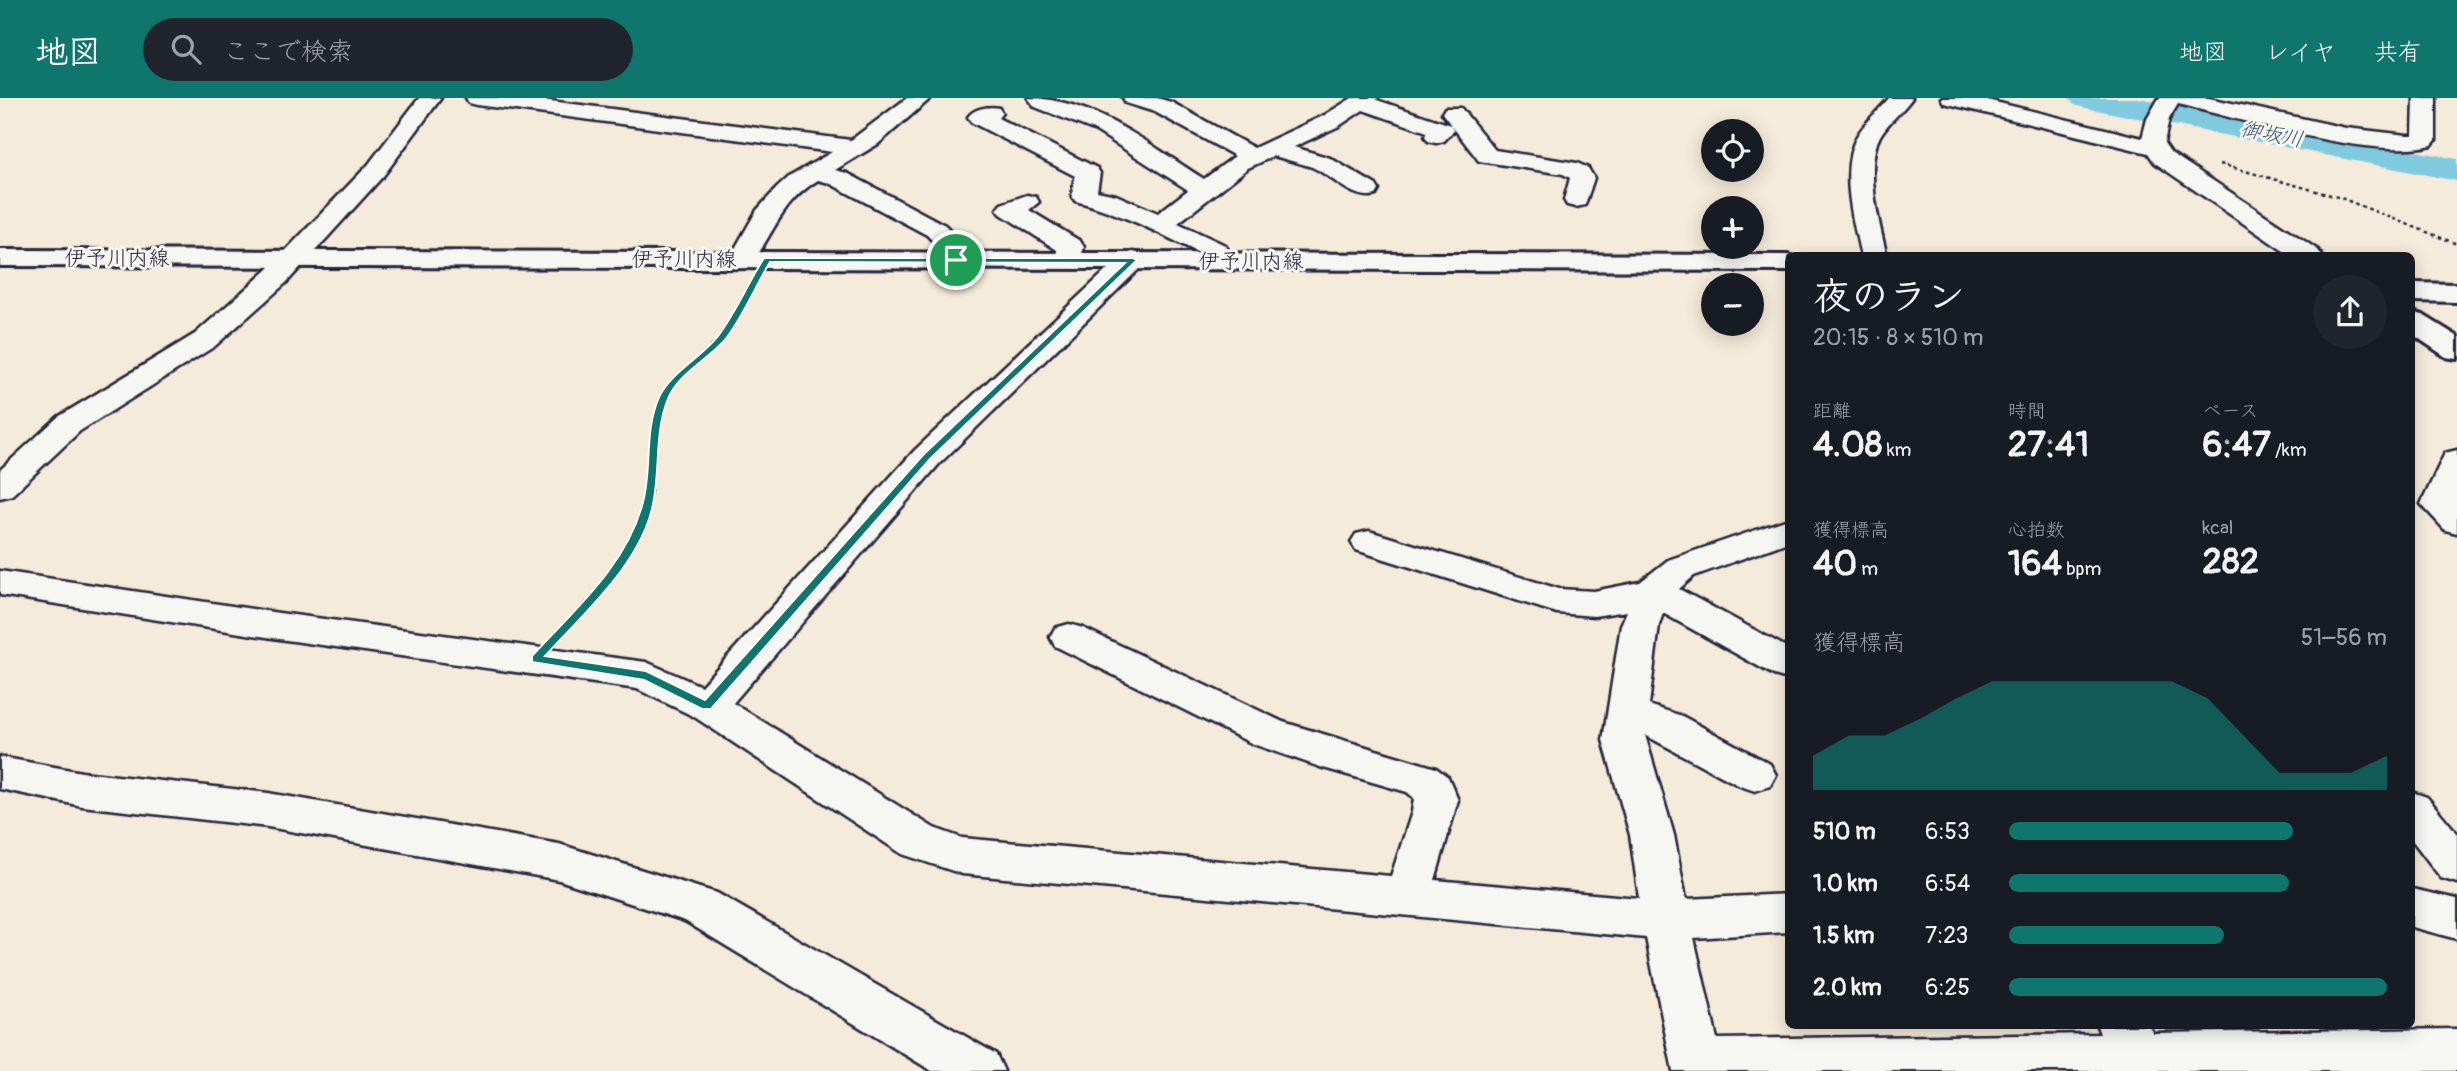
<!DOCTYPE html>
<html lang="ja">
<head>
<meta charset="utf-8">
<style>
	body { margin:0; font-family:Pangolin,"Klee One",sans-serif; background:#20242c; color:#f1f3f6; height:100vh; display:flex; flex-direction:column; font-size:26px; white-space:nowrap }
	* { box-sizing:border-box; margin:0 }
	p { font-size:23px; color:#9ea1a6 }
	.icon { flex:none; width:38px; height:38px; fill:none; stroke:currentColor; stroke-width:2; stroke-linecap:round; stroke-linejoin:round }
	.map { position:relative; flex:1; overflow:hidden }
	.panel { position:absolute; left:1785px; top:154px; width:630px; height:777px; display:flex; flex-direction:column; background:#171b24; border-radius:10px; box-shadow:0 4px 18px #0003 }
	.panel>* { flex:none }
	.buttons { position:absolute; left:1701px; top:21px; display:grid; gap:14px }
	.buttons a { display:grid; place-items:center; width:63px; height:63px; border-radius:50%; background:#171b24; box-shadow:0 4px 18px #0003; font-size:35px }
	.pin { position:absolute; display:grid; place-items:center; width:60px; height:60px; color:#fff; margin:-30px; border:4px solid #fff; border-radius:50%; box-shadow:0 2px 7px #0007 }
	.round { display:grid; place-items:center; flex:none; width:74px; height:74px; border-radius:37px; background:#20242c }
	.headline { display:flex; align-items:center; justify-content:space-between; height:119px; padding:0 28px }
	h1 { font-size:38px; font-weight:700; line-height:52px }
	.stats { display:grid; grid-template-columns:repeat(3,1fr); gap:10px; height:119px; padding:7px 28px }
	.stats div { display:grid; align-content:center }
	.stats b { font-size:35px; font-weight:700 }
	.stats small { font-size:19px; font-weight:400 }
	.stats p { font-size:19px }
	.chart { height:196px; padding:14px 28px }
	.chart p { display:flex; justify-content:space-between }
	.chart svg { width:100%; height:126px; margin-top:7px; fill:#0f766e; opacity:.7 }
	ul { padding:0 28px; list-style:none; font-size:23px }
	li { display:grid; grid-template-columns:112px 84px 1fr; align-items:center; height:52px }
	li i { height:18px; border-radius:9px; background:#0f766e }
	header { display:flex; align-items:center; gap:42px; box-sizing:border-box; height:98px; padding:0 35px; background:#0f766e; color:#fff }
	header strong { font-size:33px }
	nav { display:flex; gap:38px; margin-inline-start:auto; font-size:24px }
	.search { width:490px; height:63px; background:#20242c; display:flex; align-items:center; gap:18px; box-sizing:border-box; padding:0 24px; border-radius:38px; color:#9ea1a6; font-size:26px }
	.map>svg:first-child { display:block }
</style>
</head>
<body>
<header>
<strong>地図</strong>
<div class="search"><svg class="icon" aria-label="search" viewBox="0 0 24 24"><circle cx="10" cy="10" r="6"/><path d="M15 15l6 6"/></svg>ここで検索</div>
<nav><a>地図</a><a>レイヤ</a><a>共有</a></nav>
</header>
<div class="map">
<svg width="2457" height="973" viewBox="0 0 2457 973">
	<rect width="100%" height="100%" fill="#f5ebda"/>
	<filter id="ink" filterUnits="userSpaceOnUse"><feTurbulence type="fractalNoise" baseFrequency=".0143" numOctaves="2"/><feDisplacementMap in="SourceGraphic" scale="14" xChannelSelector="R" yChannelSelector="G"/><feConvolveMatrix kernelMatrix="1 2 1 2 8 2 1 2 1" color-interpolation-filters="sRGB"/></filter>
	<g filter="url(#ink)">
		<g fill="none" stroke-linecap="round" stroke-linejoin="round">
			<path fill="#80cae0" fill-rule="evenodd" d="M2069,0h69l319,61v22l-371,-73 -12,-3z"/>
			<defs>
				<path id="minor" d="M419,0h22l-57,77 -97,107 -72,64 -135,85 -68,64 -12,3v-28l58,-53 137,-83 72,-64 101,-105z
					M466,0h61l324,42 56,-42h24l-53,46 -43,26 12,3 98,52 24,25v10l-4,6 -9,2 -9,-2 -4,-6v-8l-16,-17 -98,-52 -11,-3c-36,22 -44,52 -67,85l-9,2 -9,-2 -4,-6 28,-49 20,-22 12,-11 43,-25 -355,-47 -8,-2z
					M1028,0c65,0 123,48 176,81l31,-23 -80,-44 -29,-9 -3,-5h34l14,4 83,46 69,-32 29,-18h26l-1,2 74,25 -9,-12 3,-5h16l34,42 82,13 11,5 6,10 -9,27 -9,2 -9,-2 -3,-5 6,-22 -7,-4 -84,-13 -27,-35 2,4 -10,11 -8,2 -8,-2 -3,-5 2,-4 -64,-22 -24,16 -45,21 36,11 46,27 3,5 -3,5c-24,6 -43,-19 -64,-28 -12,-4 -25,-7 -38,-11l-26,12 -70,55 47,22c6,8 6,14 0,22l-9,2 -9,-2 -4,-12c-42,-21 -83,-43 -128,-54l-3,-5 3,-20 -104,-54 -3,-5c6,-9 21,-11 31,-9l3,5 -4,5 99,50 3,5 -3,18 19,4 42,18 30,-23 -92,-59 -61,-24z
					M1889,0h23c-9,13 -24,24 -32,38 -16,30 -1,88 7,120h-26c-8,-36 -22,-86 -4,-120 8,-14 22,-26 32,-38z
					M1941,0h38l163,40 5,-19 12,-21h50l137,30 61,7h6l1,-37h22v42l-4,5c-60,15 -191,-26 -254,-41l-9,15 -5,24 7,10 147,97 4,6h-31l-136,-93 -7,-10 -204,-50z
					M1027,97l9,2 3,5 -10,8 51,31 4,6 -6,19 -9,2 -9,-2 -4,-6 1,-10 -56,-36 -4,-5 4,-5z
					M1133,154l9,2 4,6 -4,6 -203,198 -206,239 201,125 28,10 429,38 21,-64 2,-14 -7,-6 -87,-25 -67,-23 -198,-98 -5,-9 5,-9 14,-4 14,4 200,94 153,46 12,9 10,23 -23,80 204,18 -9,-63 -27,-95 18,-115 6,-14 -33,5 -37,-3 -201,-63 -5,-8 5,-8 13,-3 190,58 35,2 46,-9 28,-22 120,-41v23l-94,34 -15,13 109,59v31l-14,-4 -111,-62 -4,12 -10,80 33,11 88,48 6,11 -6,11 -15,5 -15,-5 -95,-51 29,100 12,64 102,-5v38l-94,6 23,101 383,-5 -3,-8h52l4,7 304,-4v42h-784l-27,-133 -684,-64 -60,-20 -209,-138 -56,-27 -358,-50 -279,-44v-24l279,42 367,49 55,24 214,-236 209,-196z
					M2457,352v83l-12,-3 -24,-26 24,-51z
					M0,659l82,15 186,21 291,51 141,44 17,5 279,161 8,17h-72l-247,-150 -126,-41 -291,-53 -186,-21 -82,-17z
					M2412,694l15,5 30,36v50l-16,-5 -29,-38z
					M2412,791l45,10v40l-45,-12z"/>
				<path id="major" d="M0,152l1788,5 4,1h-4v15l-1788,-5z
					M2412,185l45,1v18l-45,-1z
					M2412,214l11,3 34,21v23l-11,-2 -34,-23z"/>
			</defs>
			<use href="#minor" stroke="#22223b" stroke-width="5"/>
			<use href="#major" stroke="#22223b" stroke-width="6"/>
			<path stroke="#22223b" stroke-width="2.5" stroke-dasharray="3.5 3.5" stroke-linecap="butt" d="M2220,66l121,34 116,46"/>
			<path stroke="#22223b" stroke-width="3.5" stroke-dasharray="4.5 4.5" stroke-linecap="butt" d="M651,384l3,-48 11,-38 12,-16 43,-41 33,-55"/>
			<path stroke="#22223b" stroke-width="4.5" stroke-dasharray="5 5" stroke-linecap="butt" d="M558,537c42,-45 89,-90 93,-155"/>
			<use href="#minor" fill="#f6f6f2" fill-rule="evenodd"/>
			<use href="#major" fill="#f6f6f2" fill-rule="evenodd"/>
		</g>
	</g>
	<path fill="#0f766e" stroke="#fff" stroke-width="2" fill-rule="evenodd" d="M764,160h369l4,2 -207,199 -219,250h-9l-58,-29 -112,-18v-6c42,-46 95,-91 111,-154 9,-34 1,-71 16,-105 13,-26 42,-39 59,-61 18,-24 30,-53 46,-78zM770,164l355,1 -202,192 -218,245 -59,-29 -101,-15c39,-43 100,-96 109,-157 6,-34 1,-68 14,-100 10,-25 39,-39 56,-58 18,-22 31,-54 46,-79z"/>
	<g text-anchor="middle" stroke-width="6" stroke-linejoin="round" paint-order="stroke">
		<g font-size="21" font-style="italic" fill="#3e546d" stroke="#f6f6f2">
			<text transform="translate(2272 36) rotate(11)" y="7">御坂川</text>
		</g>
		<g font-size="21" fill="#22223b" stroke="#f6f6f2">
			<text x="117" y="167">伊予川内線</text>
			<text x="684" y="168">伊予川内線</text>
			<text x="1251" y="170">伊予川内線</text>
		</g>
	</g>
</svg>
<div class="buttons">
<a><svg class="icon" aria-label="locate" viewBox="0 0 24 24"><circle cx="12" cy="12" r="6"/><path d="M12 2v4M12 18v4M2 12h4M18 12h4"/></svg></a>
<a>+</a>
<a>−</a>
</div>
<div class="pin" style="left:956px;top:162px;background:#1e9e55"><svg class="icon" aria-label="arrive" viewBox="0 0 24 24"><path d="M6 21V4h12l-3 4 3 4H6"/></svg></div>
<section class="panel">
<div class="headline"><div><h1>夜のラン</h1><p>20:15 · 8 × 510 m</p></div><a class="round"><svg class="icon" aria-label="share" viewBox="0 0 24 24"><path d="M12 15V3M7 8l5-5 5 5M5 13v7h14v-7"/></svg></a></div>
<div class="stats">
<div><p>距離</p><b>4.08<small> km</small></b></div>
<div><p>時間</p><b>27:41</b></div>
<div><p>ペース</p><b>6:47<small> /km</small></b></div>
</div>
<div class="stats">
<div><p>獲得標高</p><b>40<small> m</small></b></div>
<div><p>心拍数</p><b>164<small> bpm</small></b></div>
<div><p>kcal</p><b>282</b></div>
</div>
<div class="chart"><p><span>獲得標高</span>51–56 m</p>
<svg viewBox="0 0 160 44" preserveAspectRatio="none"><path d="M0 44V32L10 25L20 25L30 19L40 12L50 6L60 6L70 6L80 6L90 6L100 6L110 12L120 25L130 38L140 38L150 38L160 32V44z"/></svg>
</div>
<ul>
<li><b>510 m</b>6:53<i style="width:75%"></i></li>
<li><b>1.0 km</b>6:54<i style="width:74%"></i></li>
<li><b>1.5 km</b>7:23<i style="width:57%"></i></li>
<li><b>2.0 km</b>6:25<i style="width:100%"></i></li>
</ul>
</section>
</div>
</body>
</html>
